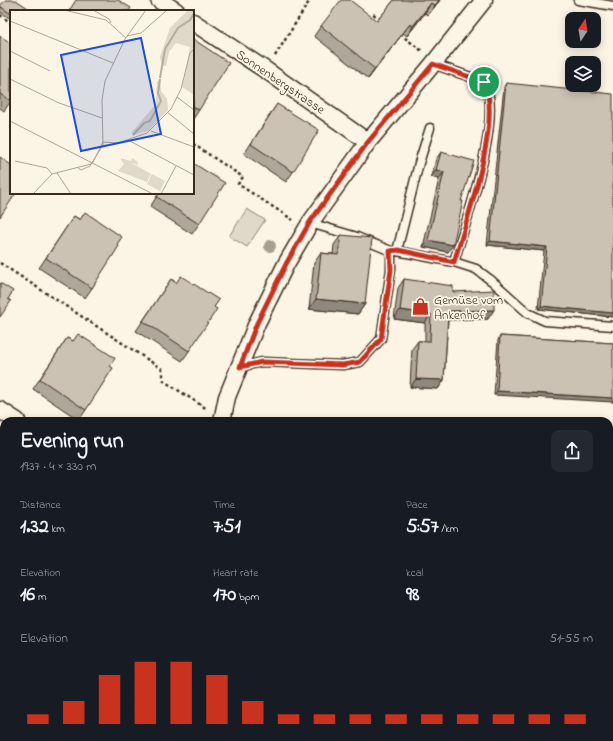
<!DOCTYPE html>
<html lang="en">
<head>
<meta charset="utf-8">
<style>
	body { margin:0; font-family:"Indie Flower",sans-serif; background:#242831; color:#f1f3f6; height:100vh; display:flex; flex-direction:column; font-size:15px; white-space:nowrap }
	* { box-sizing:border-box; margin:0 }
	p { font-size:13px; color:#9ea1a6 }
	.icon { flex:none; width:22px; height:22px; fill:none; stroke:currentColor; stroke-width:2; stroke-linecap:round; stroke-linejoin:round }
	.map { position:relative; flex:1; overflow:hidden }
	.details { position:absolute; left:0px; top:417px; width:613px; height:324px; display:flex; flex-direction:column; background:#171b24; border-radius:12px 12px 0 0; box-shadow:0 2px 10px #0003 }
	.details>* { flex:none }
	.needle { width:26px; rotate:12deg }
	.controls { position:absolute; left:565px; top:12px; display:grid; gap:8px }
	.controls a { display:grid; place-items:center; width:36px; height:36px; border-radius:8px; background:#171b24; box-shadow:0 2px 10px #0003; font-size:20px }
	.pin { position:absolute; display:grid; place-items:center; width:34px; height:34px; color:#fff; margin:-17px; border:2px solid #fff; border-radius:50%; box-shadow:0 1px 4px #0007 }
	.round { display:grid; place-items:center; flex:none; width:42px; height:42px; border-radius:8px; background:#242831 }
	.headline { display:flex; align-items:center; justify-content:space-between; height:68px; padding:0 20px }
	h1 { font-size:22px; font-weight:700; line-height:30px }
	.figures { display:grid; grid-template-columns:repeat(3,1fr); gap:6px; height:68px; padding:4px 20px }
	.figures div { display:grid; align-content:center }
	.figures b { font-size:20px; font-weight:700 }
	.figures small { font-size:11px; font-weight:400 }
	.figures p { font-size:11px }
	.chart { height:112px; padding:8px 20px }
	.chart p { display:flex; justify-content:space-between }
	.chart svg { width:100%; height:72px; margin-top:4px; stroke:#c8321e; stroke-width:6 }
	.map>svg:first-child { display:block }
</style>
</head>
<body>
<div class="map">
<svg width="613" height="741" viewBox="0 0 613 741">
	<rect width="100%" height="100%" fill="#fcf5e5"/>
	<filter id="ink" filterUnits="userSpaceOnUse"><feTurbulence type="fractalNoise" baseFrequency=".025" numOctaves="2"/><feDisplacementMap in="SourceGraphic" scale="8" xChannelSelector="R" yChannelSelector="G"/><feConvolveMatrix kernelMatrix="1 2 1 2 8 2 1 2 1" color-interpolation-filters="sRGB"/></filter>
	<g filter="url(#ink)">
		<path fill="#e0d8c8" stroke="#8e8173" d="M247,209l18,11 -18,27 -18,-11z
			M613,515v101l-4,3v-100z"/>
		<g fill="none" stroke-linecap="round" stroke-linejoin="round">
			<path stroke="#85796b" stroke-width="5.5" d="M609,558l4,-4"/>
			<defs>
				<path id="lane" d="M578,0l35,6
					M433,64l52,18c18,37 -19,139 -31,180
					M393,251h4l22,-88 11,-35
					M397,251l57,11 22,7 16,12 36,32 17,8 68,5
					M240,367l22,-5 81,3 17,-3 21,-23 10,-70v-18l-34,-14 -47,-14"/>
				<path id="street" d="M159,0l17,11
					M193,22l74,49 101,71
					M0,410l17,11
					M222,421l5,-24 30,-74 29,-59 24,-41 58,-81 65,-78 51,-64
					M609,628l4,-2
					M609,736l4,2
					M362,737l1,4
					M131,741l4,-4
					M156,741l4,-4"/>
			</defs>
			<use href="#lane" stroke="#3b2a1e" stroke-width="11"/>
			<use href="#street" stroke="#3b2a1e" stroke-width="19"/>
			<path stroke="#3b2a1e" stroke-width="2.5" stroke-dasharray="3 3" stroke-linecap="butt" d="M0,15l11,8
				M370,19l3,-5 8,5
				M400,34l22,17
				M275,56l35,-56
				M193,144l50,33 -5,7 55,36
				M0,263l162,106 2,12 43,28
				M214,741v-4"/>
			<use href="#lane" stroke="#fcf5e5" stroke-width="8"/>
			<use href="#street" stroke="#fcf5e5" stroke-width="16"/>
		</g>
		<circle fill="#a89e8f" cx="270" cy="246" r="6"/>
		<path fill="#afa79a" stroke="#3b2a1e" d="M394,0h46l-12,15 -3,-2 -18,23 -4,-3 -35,46 -54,-43 7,-10 56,-5z
			M0,7l11,4v8l-11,-7z
			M0,36l11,65 -7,10 -4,-3z
			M193,39l6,71 -6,9z
			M506,83l107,234 -75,-8 6,-58 -57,-6 17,-158z
			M277,104l16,68 -7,10 -42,-28z
			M441,152l20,49 -13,51 -25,-5 16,-68 -8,-2 5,-18z
			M159,193h34l6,31 -7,10 -42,-27z
			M74,216l43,28 -25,44 -7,10 -46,-30z
			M341,235l24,69 -7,10 -49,-5 5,-46 7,-10 12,1 1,-9z
			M171,279l43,28 -25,44 -7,10 -46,-30z
			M404,279l49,13 35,27 -40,1 -4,60 -6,9 -28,-2 2,-38 6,-8h7v-18l-31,-4 4,-31z
			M500,336l113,7 -119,52 4,-55z
			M67,338l6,3 13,69 -7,10 -46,-31z
			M4,464v17l-4,-2v-9z
			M4,558v34l-4,-3v-23z
			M0,666l4,3v68h109l-3,4h-42l-4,-3 -2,3h-62z"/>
		<path fill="#8f887d" stroke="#3b2a1e" d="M439,0h1l-12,15 7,-9z
			M431,3l-6,10 -18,23 6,-10z
			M410,24l-7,9 -35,46 7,-10z
			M436,170l8,2 -5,7 -8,-2z
			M428,240l25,5 -5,7 -25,-5z
			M490,241l57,6 -3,4 -57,-6z
			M316,299l49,5 -7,10 -49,-5z
			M541,306l72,7v4l-75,-8z
			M400,310l31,4 -6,9 -31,-4z
			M494,310l-6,9 -41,1 -3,5 6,-14z
			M416,379l28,1 -6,9 -28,-2z
			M497,391l116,7v4l-119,-7z"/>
		<path fill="#ccc2b3" stroke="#3b2a1e" d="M5,0h11l12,8 -3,3h-14v3l-11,-8z
			M76,0h42l13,8 -2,3h-60z
			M341,0h9l27,21 17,-21h45l-4,6 -4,-3 -18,23 -3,-2 -35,45 -54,-43z
			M0,36l11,7v58l-11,-7z
			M193,39l36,24 -30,47 -6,-4z
			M506,83l107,11v219l-72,-7 6,-59 -57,-6z
			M277,104l42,26 -26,42 -42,-28z
			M441,152l33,9 -13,40h2l-10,44 -25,-5 16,-68 -8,-2z
			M0,157l11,8v28h5l-16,24z
			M193,163l32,20 -26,41 -42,-27 2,-4h34z
			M85,212l37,25 -5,7 2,2 -27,42 -46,-30 28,-42 6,4z
			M341,235l31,3 -7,66 -49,-5 5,-46 17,2z
			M181,276l38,24 -5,7 3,2 -28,42 -46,-30 28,-42 5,4z
			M404,279l49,7v6l41,-2v20l-44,1v5h-2l-4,64 -28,-1 2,-38h12l1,-27 -31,-4z
			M0,283l13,8 -5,8 3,2 -11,16z
			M78,334l37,24 -5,8 3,2 -27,42 -46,-31 27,-41 6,3z
			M500,336l113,7v55l-116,-7z
			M4,561v21l-4,-2v-12z
			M0,618l3,1 -3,7z
			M0,627l4,2v12l-3,8 -1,-1z
			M0,666l4,3v61l-4,-3z
			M13,737h51l-4,4h-42z
			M86,737h26l-4,4h-17z
			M455,737h1l5,4h-9z
			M477,737h8l2,2 2,-2h18l5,4h-38z
			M550,738l8,2 1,-1 7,2h-17z"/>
	</g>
	<g fill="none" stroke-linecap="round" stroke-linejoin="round" filter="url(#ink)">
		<defs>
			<path id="route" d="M433,64l51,18c19,37 -18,140 -30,180l-56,-12 -8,1 1,19 -10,69 -21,23 -17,3 -81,-3 -22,5 17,-44 29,-59 24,-42 58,-80z"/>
		</defs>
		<use href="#route" stroke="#fff" stroke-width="8"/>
		<use href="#route" stroke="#c8321e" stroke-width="5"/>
	</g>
	<defs>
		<symbol id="shop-bare" viewBox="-9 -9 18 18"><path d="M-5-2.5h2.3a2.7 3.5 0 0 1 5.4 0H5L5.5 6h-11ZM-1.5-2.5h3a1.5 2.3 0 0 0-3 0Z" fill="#c8321e" stroke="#fcf5e5" stroke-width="2.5" paint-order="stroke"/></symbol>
	</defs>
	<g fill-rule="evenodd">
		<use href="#shop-bare" x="408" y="294" width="25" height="25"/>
	</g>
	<g text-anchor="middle" stroke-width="3.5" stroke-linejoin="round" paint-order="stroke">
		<g font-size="13" fill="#3b2a1e" stroke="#fcf5e5">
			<text transform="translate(281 81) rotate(34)" y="5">Sonnenbergstrasse</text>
		</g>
		<g font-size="13" fill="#3b2a1e" stroke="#fcf5e5" text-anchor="start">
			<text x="434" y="304">Gemüse vom<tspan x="434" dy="15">Ankenhof</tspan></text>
		</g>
	</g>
	<g transform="translate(10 10)">
		<rect width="184" height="184" fill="#fcf5e5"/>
		<path d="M178,0h6v85l-12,-8 8,-40 -14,-4 -7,9 -3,14h-4l-2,-9 10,-29zM150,69l1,12 6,8 1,11 -20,21 -14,4 -3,-2 25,-29 1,-22zM110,148l11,3 1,-3 6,4v3l-8,-3 21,12 -4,8 -29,-11 6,-7zM142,164l13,7 -5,10 -13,-7z" fill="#e0d8c8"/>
		<path fill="none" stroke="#b7ad9e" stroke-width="2" d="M150,68l5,-29 13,-21 12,-8 4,-7M123,125l11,-12 6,-2 11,-20 -3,-8 2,-14"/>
		<path fill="none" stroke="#afa495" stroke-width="1" d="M54,0l42,10 20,18M83,0l16,9 2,4M0,11l103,42M117,26l14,-3 25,-22M0,41l40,20M0,69l49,24 43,15M167,87l17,13M157,102l27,22M0,111l143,73M141,121l43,16M118,130l66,35M5,151l32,7 5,6M82,154l11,-22 15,1 29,-10 24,-24 10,-20 9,-36 4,-4M68,158l3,2 9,-4 13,-21 -1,-45 3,-19 20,-42 21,-29M47,163l14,21M23,184l19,-20 39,-10M151,184l15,-28"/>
		<path fill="#1d4ed8" fill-opacity="0.15" stroke="#1d4ed8" stroke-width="2" d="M131,28l20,96 -80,17 -20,-96z"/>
		<rect width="184" height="184" fill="none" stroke="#3b2a1e" stroke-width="2"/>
	</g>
</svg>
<div class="controls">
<a><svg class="needle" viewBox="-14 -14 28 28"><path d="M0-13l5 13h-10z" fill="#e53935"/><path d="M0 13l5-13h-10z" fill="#9ea1a6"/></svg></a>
<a><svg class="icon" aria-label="layers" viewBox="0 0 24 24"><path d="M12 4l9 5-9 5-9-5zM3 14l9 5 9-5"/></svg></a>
</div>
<div class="pin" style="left:484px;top:82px;background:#1e9e55"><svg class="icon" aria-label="arrive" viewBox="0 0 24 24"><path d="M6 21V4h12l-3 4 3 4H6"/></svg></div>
<section class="details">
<div class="headline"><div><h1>Evening run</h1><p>19:37 · 4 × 330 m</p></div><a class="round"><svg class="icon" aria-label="share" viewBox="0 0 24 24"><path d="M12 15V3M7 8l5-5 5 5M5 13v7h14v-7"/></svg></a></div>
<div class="figures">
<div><p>Distance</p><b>1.32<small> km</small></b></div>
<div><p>Time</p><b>7:51</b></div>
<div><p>Pace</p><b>5:57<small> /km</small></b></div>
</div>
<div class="figures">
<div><p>Elevation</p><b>16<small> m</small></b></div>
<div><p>Heart rate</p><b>170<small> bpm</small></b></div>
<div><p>kcal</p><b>98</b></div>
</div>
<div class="chart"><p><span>Elevation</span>51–55 m</p>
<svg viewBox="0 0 160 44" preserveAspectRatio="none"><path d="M5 44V38M15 44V30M25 44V14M35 44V6M45 44V6M55 44V14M65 44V30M75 44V38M85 44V38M95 44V38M105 44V38M115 44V38M125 44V38M135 44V38M145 44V38M155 44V38"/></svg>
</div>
</section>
</div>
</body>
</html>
